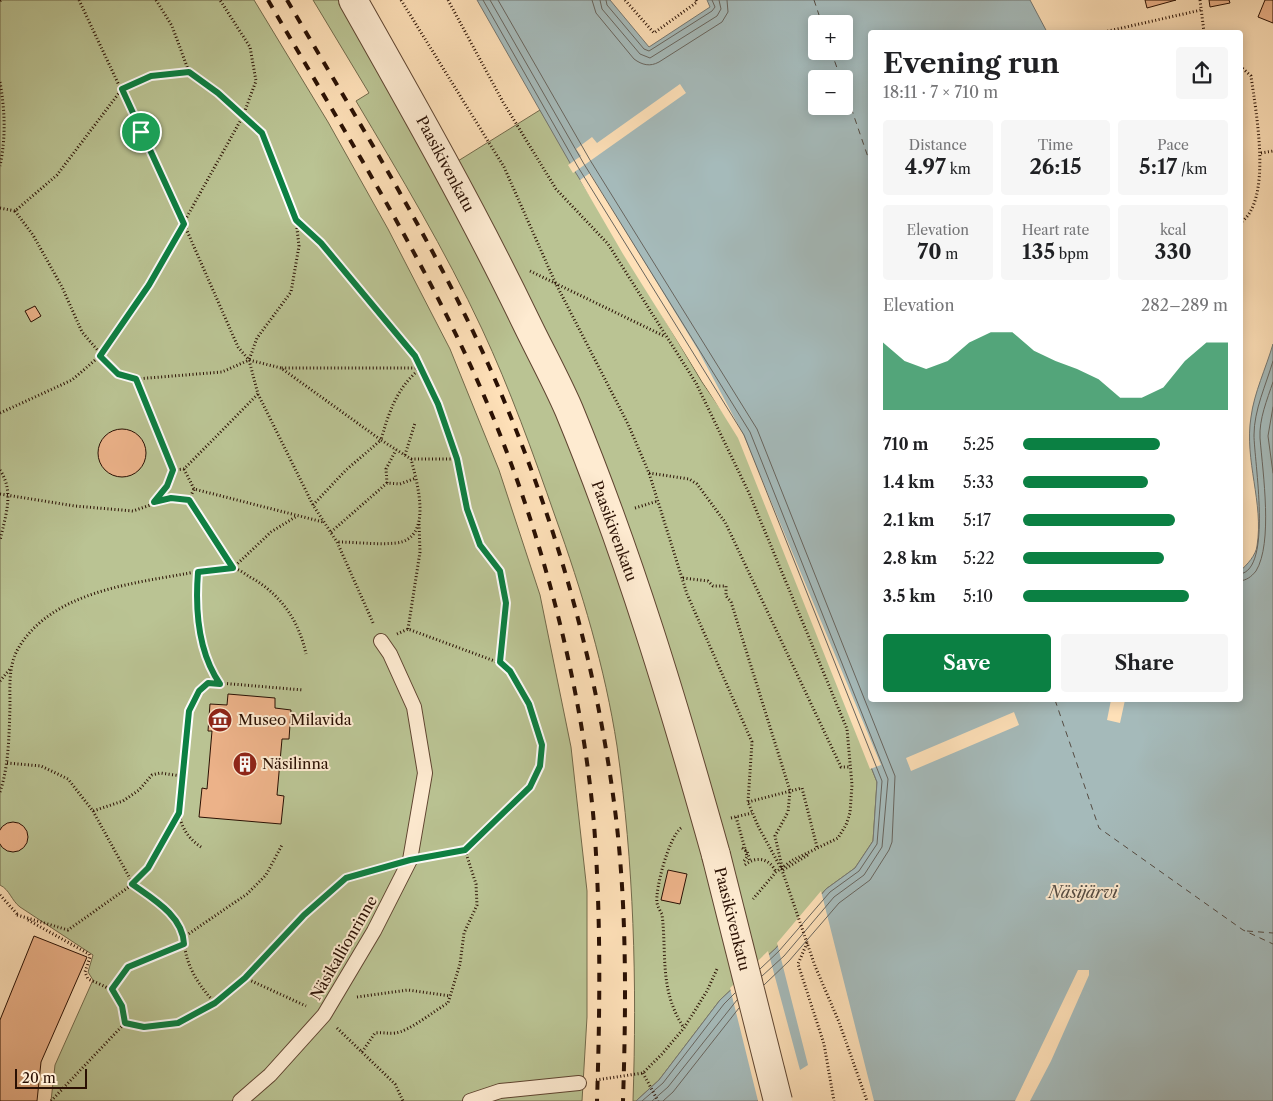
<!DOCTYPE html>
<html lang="en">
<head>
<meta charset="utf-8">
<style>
	body { margin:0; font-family:"Libre Caslon Text",serif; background:#f6f6f6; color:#202124; height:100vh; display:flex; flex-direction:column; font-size:19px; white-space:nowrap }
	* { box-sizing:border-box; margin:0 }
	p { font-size:16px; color:#757577 }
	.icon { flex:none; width:28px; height:28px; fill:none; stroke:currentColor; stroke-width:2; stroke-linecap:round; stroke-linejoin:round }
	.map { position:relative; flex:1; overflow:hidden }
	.side { position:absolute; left:868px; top:30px; width:375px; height:672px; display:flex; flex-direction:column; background:#fff; border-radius:5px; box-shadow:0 2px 12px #0003 }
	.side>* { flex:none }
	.fabs { position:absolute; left:808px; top:15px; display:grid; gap:10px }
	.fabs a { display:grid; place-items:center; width:45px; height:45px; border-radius:5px; background:#fff; box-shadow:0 2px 12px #0003; font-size:25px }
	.scale { position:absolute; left:15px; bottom:12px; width:72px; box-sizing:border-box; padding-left:5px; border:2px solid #2a1003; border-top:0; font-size:14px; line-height:18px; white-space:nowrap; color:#2a1003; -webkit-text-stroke:4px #feebd1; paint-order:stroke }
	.pin { position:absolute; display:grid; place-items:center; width:42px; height:42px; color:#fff; margin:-21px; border:2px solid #fff; border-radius:50%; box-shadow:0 1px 5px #0007 }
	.round { display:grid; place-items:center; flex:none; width:52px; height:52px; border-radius:5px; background:#f6f6f6 }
	.head { display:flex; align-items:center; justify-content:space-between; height:85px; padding:0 15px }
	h1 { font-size:28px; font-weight:800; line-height:38px }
	.stats { display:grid; grid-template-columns:repeat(3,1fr); gap:8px; height:85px; padding:5px 15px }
	.stats div { display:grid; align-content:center; border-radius:5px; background:#f6f6f6; text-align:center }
	.stats b { font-size:21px; font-weight:800 }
	.stats small { font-size:14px; font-weight:400 }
	.stats p { font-size:14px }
	.chart { height:140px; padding:10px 15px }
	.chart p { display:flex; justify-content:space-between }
	.chart svg { width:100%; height:90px; margin-top:5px; fill:#0b8043; opacity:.7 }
	.action { display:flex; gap:10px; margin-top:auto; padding:10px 15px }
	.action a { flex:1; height:58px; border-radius:5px; background:#0b8043; color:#fff; font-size:20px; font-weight:800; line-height:58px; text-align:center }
	.action a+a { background:#f6f6f6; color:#202124 }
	ul { padding:0 15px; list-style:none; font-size:16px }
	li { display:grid; grid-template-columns:80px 60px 1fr; align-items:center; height:38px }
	li i { height:12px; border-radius:6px; background:#0b8043 }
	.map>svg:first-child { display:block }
</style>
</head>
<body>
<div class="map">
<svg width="1273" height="1101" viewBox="0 0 1273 1101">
	<rect width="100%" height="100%" fill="#fee0b8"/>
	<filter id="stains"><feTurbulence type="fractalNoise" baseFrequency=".004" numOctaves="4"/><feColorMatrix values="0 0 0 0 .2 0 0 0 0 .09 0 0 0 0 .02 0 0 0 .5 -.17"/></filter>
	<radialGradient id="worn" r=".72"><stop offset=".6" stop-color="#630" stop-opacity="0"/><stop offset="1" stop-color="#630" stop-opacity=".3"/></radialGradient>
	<path fill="#bac393" stroke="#726a4b" d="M0,0h254l74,122 60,107 62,120 49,121 41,125 31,152 16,144v126l-5,84h-531l4,-36 38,-85 -5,-8 5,-17 -73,-48c-9,-7 -10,-17 -20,-22z
		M313,0h27l97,174 103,-64 162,272 38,55 137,345 -4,59 -18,27 -29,21 -50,59 -56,52 -61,80 -23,21h-3c4,-118 1,-237 -16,-355 -12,-78 -35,-155 -62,-230 -22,-63 -45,-127 -73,-187 -37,-79 -82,-154 -126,-228l13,-8z"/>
	<path fill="#a5baba" stroke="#747671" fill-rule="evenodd" d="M477,0h133l39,47 61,-40 -3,-7h323l17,32h-177v668h370v-129c7,-6 16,-16 17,-25 7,-43 -13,-86 -6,-129 3,-24 15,-49 22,-73v757h-507l-3,-5 -6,5h-121l23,-21 61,-80 56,-52 50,-59 29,-21 18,-27 4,-59 -137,-345 -166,-267zM816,24h28v27h-28zM816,79h28v27h-28z"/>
	<path fill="#fee0b8" d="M680,84l6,9 -113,80 -5,-8 13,-9 -5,-7 16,-12 5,6z
		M590,173l108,177 45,84 138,331 -11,4 -132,-331 -115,-184 -43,-74z
		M1111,700h14l-5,23 -13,-3z
		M1014,712l5,13 -108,46 -5,-13z
		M821,891l53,210h-116l-28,-113 38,-37 32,119 8,-5 -31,-122z
		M1078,970h11v5l-38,86 -21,40h-15z"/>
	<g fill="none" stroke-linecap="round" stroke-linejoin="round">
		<path stroke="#68655e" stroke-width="1" d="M483,0l95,167 166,268 138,346 -5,63 -18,27 -29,21 -51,59 -19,18
			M490,0l94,164 166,268 138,347 -6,68 -18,28 -30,22 -50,59 -22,20
			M498,0l92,160 167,269 138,347 -3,66 -3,8 -19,30 -31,23 -50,58 -25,24
			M592,0l4,13 38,46c8,6 16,8 25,3l63,-40 6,-10 -1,-12
			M600,0l2,9 38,45 10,4 67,-42 4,-7 -2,-9
			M606,0l1,5 37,44 5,2 63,-40 3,-4 -3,-7
			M1273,407l-5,29 5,37
			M1240,574c33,-4 14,-114 14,-139 0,-25 12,-50 19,-74
			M1240,581c7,-1 11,-4 16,-10 17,-28 7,-97 4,-133 -1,-19 7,-38 13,-56
			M642,1101l21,-18 61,-79 11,-11
			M652,1101l16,-14 69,-87
			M663,1101l10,-9 66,-84"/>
		<path stroke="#554c43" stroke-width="1" stroke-dasharray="6 5" stroke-linecap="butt" d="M814,0l8,24
			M831,51l10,28
			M844,87l26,76
			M1055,700l44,128 144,102 30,14
			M1247,931l26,2"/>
	</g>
	<path fill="#ecb289" stroke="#2a1003" d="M1145,0h31l-29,8z
		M1209,0h20l1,3 -20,4z
		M1265,0h8v23l-15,-6z
		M35,306l6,10 -10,6 -6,-11z
		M98 453a24 24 0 1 1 48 0a24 24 0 1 1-48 0Z
		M228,694l47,4v10l16,2 -2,29h-7l-5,56 7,1 -3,28 -82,-7 3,-29 5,1 5,-58h-4l2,-27 17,1z
		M-2 837a15 15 0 1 1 30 0a15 15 0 1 1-30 0Z
		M668,870l19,4 -7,30 -19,-4z
		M34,936l53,21 -46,105 -4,39h-37v-81z"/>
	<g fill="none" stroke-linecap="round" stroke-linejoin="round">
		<defs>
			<path id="lane" d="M240,1101l30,-26 54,-60 50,-84 36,-71 15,-87 -11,-66 -24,-53 -9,-13
				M470,1101l30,-10 79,-8"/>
			<path id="street" d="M353,0c60,106 120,212 173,322 14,29 30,58 43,88 60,145 105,295 147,445"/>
		</defs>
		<use href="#lane" stroke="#5f4430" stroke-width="16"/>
		<use href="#street" stroke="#5f4430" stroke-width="30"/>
		<path stroke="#2a1003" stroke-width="3" stroke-dasharray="1 2.5" stroke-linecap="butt" d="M79,0l105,224 54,123 11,13 9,34 55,111 24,37 37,83
			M156,0l16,26 17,46 29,21 45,40 33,87 3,26 -8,46 -34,46 -8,22
			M401,0l103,167 51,115 73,142 21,49 38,121 65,148 -4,60 10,24
			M448,0l55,102 53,87 52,55 88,139 53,110 98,236 5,56 -2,28 -4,12 -8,13 -45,22 -17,12 -23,27
			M625,0l29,33 43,-31 -1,-2
			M1200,0l4,32
			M0,1l1,-1
			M1104,32l97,-22
			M1240,66l11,10c5,37 22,125 -11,147
			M0,82c5,29 6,55 0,84
			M1261,153l12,-2
			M0,208l15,3 42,-36 65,-86 29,-12 38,-5
			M15,211l18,24 29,52 20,45 36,42 18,5 86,-7 27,-12 32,8 100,72c8,-28 16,-53 40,-72h-140
			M296,220l25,23 94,113 23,48 19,55 10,50 14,36 19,26 6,32 -6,60 10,8 19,34 14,40 -3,21 -10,21 -65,63 -35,6
			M530,271l134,65
			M136,379l37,91 11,-1 74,-75
			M0,413l72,-33 29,-25 48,-70 94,-169 13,-35 -6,-34 -30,-47
			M405,455l10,-32
			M411,459h46
			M184,469l10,20
			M0,470c15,23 5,46 0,71
			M649,473l40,6 8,5 28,38 116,245h9
			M387,483l-1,-14 10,-19
			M0,494l75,12 58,5 38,-13 18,2 5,-11 129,33
			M189,500l44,68 38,-36 26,-16
			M154,503l13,-17 6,-16
			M313,505l33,-35 35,-30 30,19c6,23 23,80 -15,84 -19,2 -40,-1 -59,-1
			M635,508l23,-7
			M331,532l56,-49 13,1 16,-6
			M198,572c-3,38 0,80 22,111l83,7
			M683,578l25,3 5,5h13v10l5,6 59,189 -2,21
			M408,629l12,-77 -1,-29
			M397,634l11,-5 92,34
			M0,681l10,-12
			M7,763l34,3 27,13 25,32 30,-10 16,-11 13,-15 8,-2 22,3
			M0,792c9,-27 9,-57 10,-86 0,-20 -2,-41 9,-59 33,-54 109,-63 165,-73 14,-2 35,-9 49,-6 6,1 12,6 17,9 31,17 49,44 56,77
			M748,802l54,-14 15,59
			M93,811l40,73 28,20 13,14 10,19
			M736,817l10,35 1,5 -3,4
			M731,818l21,-5
			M681,828c-12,9 -26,61 -24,75 1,4 3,8 5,11 5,42 -3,76 22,114
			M201,847c-12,-8 -20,-19 -22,-35 -3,-19 8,-107 20,-121 6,-8 12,-8 20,-8
			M742,848l5,3 3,10
			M745,865c12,-10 25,-6 31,7
			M783,870l25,-15
			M0,895l18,20
			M17,915l51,15 65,-46 15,-16 31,-55
			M28,920l61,34 1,3 -5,15 3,7c28,12 32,13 37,44
			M807,943l-9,21 26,80 10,57
			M245,978l61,28
			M112,989l16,-22 56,-22
			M357,997l51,-7 42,6
			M215,1003c-17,-18 -31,-40 -31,-66l63,-43 19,-19 16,-30
			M125,1023l19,4 34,-4 37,-20 30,-25 58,-63 43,-37 39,-11
			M337,1028l58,56 8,17
			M362,1052l13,-19c8,-1 13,1 20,0 13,-1 39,-22 53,-30l12,-39 4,-31 13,-28 -1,-21 -11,-34
			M643,1073l15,28
			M596,1080l47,-7 19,-19 22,-26 23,-37 10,-22
			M51,1101l74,-78"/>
		<use href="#lane" stroke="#feebd1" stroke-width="14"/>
		<use href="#street" stroke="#feebd1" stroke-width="28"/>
		<path stroke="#2a1003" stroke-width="4" stroke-dasharray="9 9" stroke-linecap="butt" d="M268,0c86,149 181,296 241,458 42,112 75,247 85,366 7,93 6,185 3,277
			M287,0c70,120 145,239 202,366 64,143 108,296 127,452 11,94 10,189 7,283"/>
		<defs>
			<path id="street-bridge" d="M716,855l62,246"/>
		</defs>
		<use href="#street-bridge" stroke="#5f4430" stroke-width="30" stroke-linecap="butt"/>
		<path stroke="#2a1003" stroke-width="3" stroke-dasharray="1 2.5" stroke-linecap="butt" d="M758,826l24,44 33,96 24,56 28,79
			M782,867l-7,-31 13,-24"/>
		<use href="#street-bridge" stroke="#feebd1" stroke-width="28"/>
	</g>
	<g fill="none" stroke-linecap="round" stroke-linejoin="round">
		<defs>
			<path id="route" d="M189,72l29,21 44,40 34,87 25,23 94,113 23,48 19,55 10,50 13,36 20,26 6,32 -6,59 10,9 19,33 13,41 -2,21 -10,21 -65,63 -55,10 -64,18 -42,37 -59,63 -30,25 -37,20 -34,4 -19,-4 -3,-17 -10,-17 16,-22 56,-23c-1,-28 -31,-45 -52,-60l16,-16 31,-55 10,-102 10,-20 9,-8 12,1c-22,-32 -25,-74 -22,-112l35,-4 -44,-68 -18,-2 -17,4 13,-16 6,-16 -37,-91 -18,-5 -18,-18 49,-71 35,-61 -62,-135 29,-13z"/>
		</defs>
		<use href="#route" stroke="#fff" stroke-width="10"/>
		<use href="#route" stroke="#0b8043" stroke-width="6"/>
	</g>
	<defs>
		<symbol id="museum-disc" viewBox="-11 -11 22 22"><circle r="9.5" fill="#8f2418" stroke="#feebd1"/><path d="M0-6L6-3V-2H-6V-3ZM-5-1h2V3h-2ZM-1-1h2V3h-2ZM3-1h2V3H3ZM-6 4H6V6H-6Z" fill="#fff"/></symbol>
		<symbol id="building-disc" viewBox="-11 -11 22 22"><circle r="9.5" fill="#8f2418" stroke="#feebd1"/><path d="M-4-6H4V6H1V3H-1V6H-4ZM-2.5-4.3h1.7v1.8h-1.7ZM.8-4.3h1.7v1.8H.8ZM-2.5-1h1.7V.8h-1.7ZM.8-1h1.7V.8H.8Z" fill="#fff"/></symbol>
	</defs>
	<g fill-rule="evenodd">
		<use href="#museum-disc" x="206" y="706" width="28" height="28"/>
		<use href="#building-disc" x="231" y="750" width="28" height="28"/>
	</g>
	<g text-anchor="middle" stroke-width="4" stroke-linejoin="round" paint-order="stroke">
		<g font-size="15" fill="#2a1003" stroke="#feebd1">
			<text transform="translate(445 164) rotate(62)" y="5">Paasikivenkatu</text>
			<text transform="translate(614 531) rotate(70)" y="5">Paasikivenkatu</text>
			<text transform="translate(732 919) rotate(76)" y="5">Paasikivenkatu</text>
			<text transform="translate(344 948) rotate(-60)" y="5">Näsikallionrinne</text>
		</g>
		<g font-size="15" fill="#2a1003" stroke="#feebd1" text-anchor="start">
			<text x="238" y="725">Museo Milavida</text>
			<text x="262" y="769">Näsilinna</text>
		</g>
		<g font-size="16" font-style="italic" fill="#554c43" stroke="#feebd1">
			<text x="1083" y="898">Näsijärvi</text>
		</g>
	</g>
	<rect width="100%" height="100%" filter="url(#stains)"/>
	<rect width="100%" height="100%" fill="url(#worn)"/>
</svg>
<div class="fabs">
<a>+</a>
<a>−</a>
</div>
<div class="scale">20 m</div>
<div class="pin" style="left:141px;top:132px;background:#1e9e55"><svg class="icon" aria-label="arrive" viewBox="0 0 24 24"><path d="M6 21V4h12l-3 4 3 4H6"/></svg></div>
<section class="side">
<div class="head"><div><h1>Evening run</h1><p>18:11 · 7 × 710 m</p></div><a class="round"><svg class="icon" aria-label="share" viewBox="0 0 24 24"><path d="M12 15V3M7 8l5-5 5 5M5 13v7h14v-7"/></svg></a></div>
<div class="stats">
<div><p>Distance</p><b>4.97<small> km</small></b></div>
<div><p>Time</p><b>26:15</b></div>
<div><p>Pace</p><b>5:17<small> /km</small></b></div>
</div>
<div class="stats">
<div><p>Elevation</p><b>70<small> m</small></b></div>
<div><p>Heart rate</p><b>135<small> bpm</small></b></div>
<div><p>kcal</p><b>330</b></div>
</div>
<div class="chart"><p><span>Elevation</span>282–289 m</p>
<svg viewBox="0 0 160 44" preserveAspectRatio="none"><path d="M0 44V11L10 20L20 24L30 20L40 11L50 6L60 6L70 15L80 20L90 24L100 29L110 38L120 38L130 33L140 20L150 11L160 11V44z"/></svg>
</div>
<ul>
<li><b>710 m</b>5:25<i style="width:67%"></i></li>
<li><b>1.4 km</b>5:33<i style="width:61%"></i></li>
<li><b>2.1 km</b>5:17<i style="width:74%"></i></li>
<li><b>2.8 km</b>5:22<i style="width:69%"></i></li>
<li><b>3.5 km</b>5:10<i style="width:81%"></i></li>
</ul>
<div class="action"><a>Save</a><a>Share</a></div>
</section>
</div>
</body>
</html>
